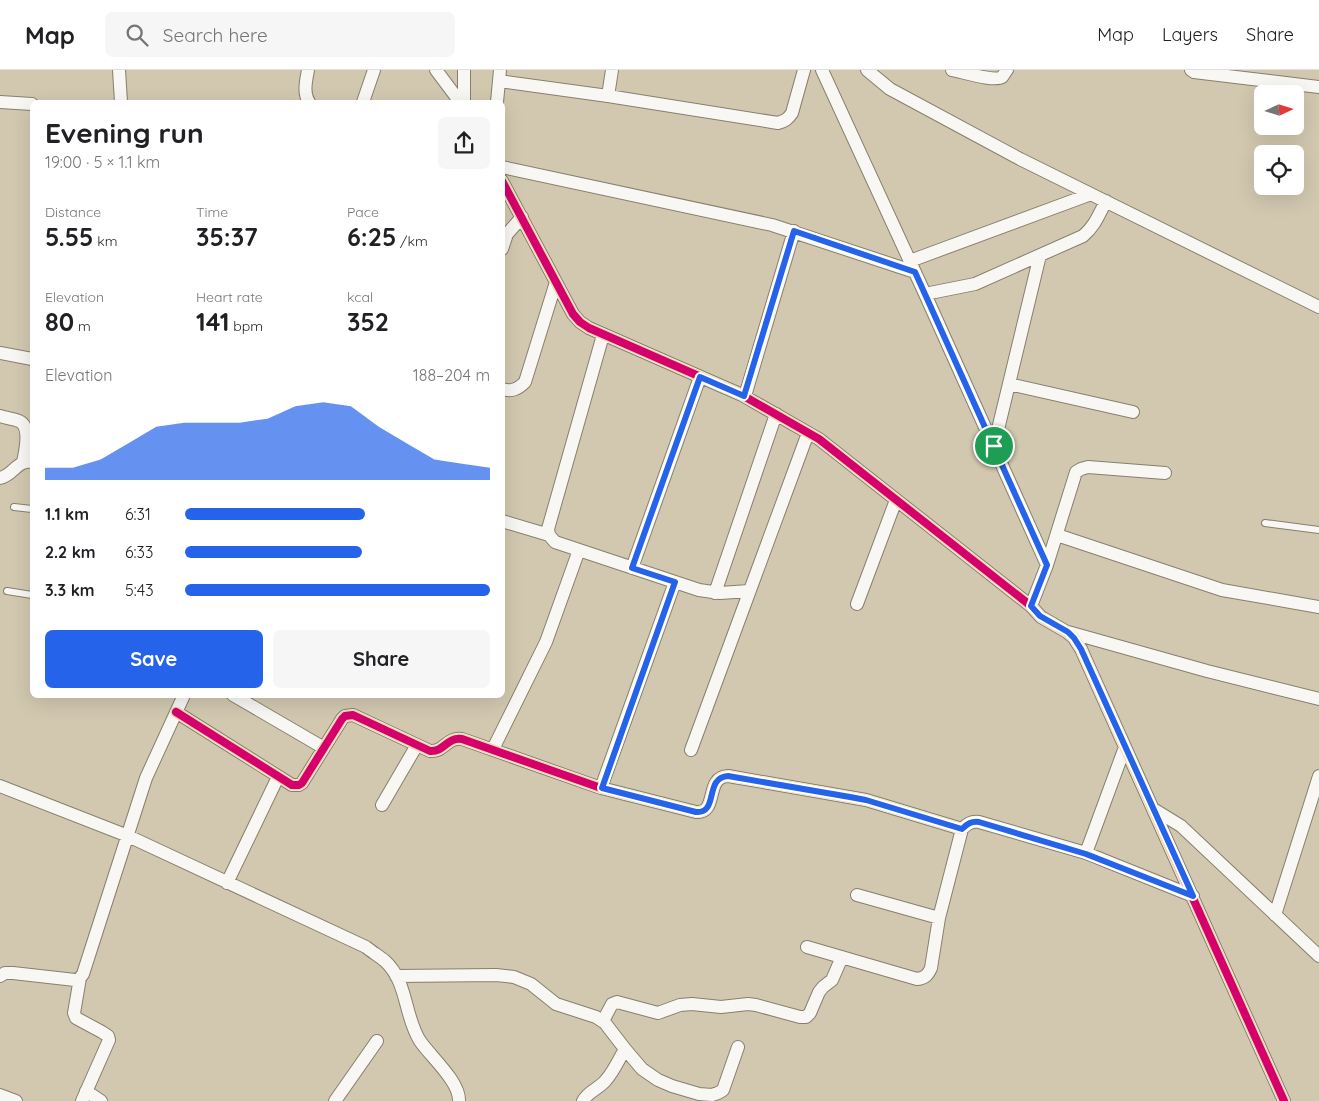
<!DOCTYPE html>
<html lang="en">
<head>
<meta charset="utf-8">
<style>
	body { margin:0; font-family:Quicksand,sans-serif; background:#f6f6f6; color:#202124; height:100vh; display:flex; flex-direction:column; font-size:19px; white-space:nowrap }
	* { box-sizing:border-box; margin:0 }
	p { font-size:16px; color:#757577 }
	.icon { flex:none; width:28px; height:28px; fill:none; stroke:currentColor; stroke-width:2; stroke-linecap:round; stroke-linejoin:round }
	.map { position:relative; flex:1; overflow:hidden }
	.details { position:absolute; left:30px; top:30px; width:475px; height:598px; display:flex; flex-direction:column; background:#fff; border-radius:8px; box-shadow:0 5px 20px #0002 }
	.details>* { flex:none }
	.needle { width:32px; rotate:86deg }
	.fabs { position:absolute; left:1254px; top:15px; display:grid; gap:10px }
	.fabs a { display:grid; place-items:center; width:50px; height:50px; border-radius:8px; background:#fff; box-shadow:0 5px 20px #0002; font-size:25px }
	.pin { position:absolute; display:grid; place-items:center; width:42px; height:42px; color:#fff; margin:-21px; border:2px solid #fff; border-radius:50%; box-shadow:0 1px 5px #0007 }
	.round { display:grid; place-items:center; flex:none; width:52px; height:52px; border-radius:8px; background:#f6f6f6 }
	.headline { display:flex; align-items:center; justify-content:space-between; height:85px; padding:0 15px }
	h1 { font-size:28px; font-weight:700; line-height:38px }
	.stats { display:grid; grid-template-columns:repeat(3,1fr); gap:8px; height:85px; padding:5px 15px }
	.stats div { display:grid; align-content:center }
	.stats b { font-size:25px; font-weight:700 }
	.stats small { font-size:14px; font-weight:400 }
	.stats p { font-size:14px }
	.chart { height:140px; padding:10px 15px }
	.chart p { display:flex; justify-content:space-between }
	.chart svg { width:100%; height:90px; margin-top:5px; fill:#2563eb; opacity:.7 }
	.primary-button { display:flex; gap:10px; margin-top:auto; padding:10px 15px }
	.primary-button a { flex:1; height:58px; border-radius:8px; background:#2563eb; color:#fff; font-size:20px; font-weight:700; line-height:58px; text-align:center }
	.primary-button a+a { background:#f6f6f6; color:#202124 }
	ul { padding:0 15px; list-style:none; font-size:16px }
	li { display:grid; grid-template-columns:80px 60px 1fr; align-items:center; height:38px }
	li i { height:12px; border-radius:6px; background:#2563eb }
	header { display:flex; align-items:center; gap:30px; box-sizing:border-box; height:70px; padding:0 25px; background:#fff; border-bottom:1px solid #e0e0e0 }
	header strong { font-size:24px }
	nav { display:flex; gap:28px; margin-inline-start:auto; font-size:18px }
	.search { width:350px; height:45px; background:#f6f6f6; display:flex; align-items:center; gap:12px; box-sizing:border-box; padding:0 18px; border-radius:8px; color:#757577; font-size:19px }
	.map>svg:first-child { display:block }
</style>
</head>
<body>
<header>
<strong>Map</strong>
<div class="search"><svg class="icon" aria-label="search" viewBox="0 0 24 24"><circle cx="10" cy="10" r="6"/><path d="M15 15l6 6"/></svg>Search here</div>
<nav><a>Map</a><a>Layers</a><a>Share</a></nav>
</header>
<div class="map">
<svg width="1319" height="1031" viewBox="0 0 1319 1031">
	<rect width="100%" height="100%" fill="#d2c8b0"/>
	<g fill="none" stroke-linecap="round" stroke-linejoin="round">
		<defs>
			<path id="lane" d="M14,437l18,2
				M1265,453l54,7
				M7,521l25,4"/>
			<path id="street" d="M119,0l2,32
				M308,0c-2,11 -5,23 1,32
				M436,0l24,32
				M612,0l-4,26 170,27c7,-2 10,-4 14,-10l12,-43
				M822,0l103,224 122,271 -16,41
				M867,0l23,19 130,70 299,148
				M952,0c11,2 42,12 50,7 2,-2 3,-5 5,-7
				M1191,0l3,2 125,15
				M499,11l109,15
				M0,32l32,2
				M363,32l11,-32
				M464,32v-32
				M497,32l3,-32
				M502,97l270,58 143,47
				M502,111l71,133 7,8 9,6 153,67 77,44 212,167 10,11 26,15 7,6 7,11 203,452
				M502,179l5,-15 15,-17
				M910,191l181,-67
				M925,224l50,-10 108,-48c12,-10 16,-22 23,-35
				M603,265l-55,194 1,6 6,7 144,48 21,3 29,-2
				M0,283l32,6
				M1009,314l124,28
				M502,319c10,3 16,0 23,-7l31,-100
				M745,326l49,-165
				M0,346c6,2 14,3 19,5 13,6 6,30 4,41
				M994,376l46,-191
				M0,408c14,-3 16,-18 32,-16
				M502,451l47,14
				M1057,465l165,55 97,17
				M1047,495l29,-93 5,-3 7,-2 77,6
				M632,498l68,-191
				M715,523l61,-179
				M857,534l39,-104
				M1068,562l139,39 112,28
				M233,625l91,53
				M176,642l116,73h7l3,-2 40,-64 3,-3 8,-1 77,36c15,1 16,-14 32,-12l139,49 95,24c23,2 8,-35 32,-36l138,24 96,29
				M493,679l53,-107 33,-92
				M691,680l117,-317
				M0,716l128,50 238,111c6,5 13,9 19,14 23,21 19,55 35,80 11,16 40,41 39,60
				M601,718l74,-206
				M382,735l35,-60
				M1155,740l26,16 138,130
				M1086,783l39,-106
				M227,813l51,-106
				M857,825l82,23
				M1275,845l44,-139
				M807,877l110,32c8,-1 11,-4 14,-11l8,-50 23,-89c5,-5 9,-8 17,-7l107,31 107,43
				M0,906l5,-3h8l62,7 5,-2 3,-4 63,-196 38,-83
				M396,906l100,-1 18,2 17,7 25,20 40,13 9,6 20,26 17,20 16,11 14,6 27,8 13,1 6,-2 5,-3 15,-43
				M80,908l-6,35 2,5 26,14 6,4 1,4 -27,61
				M603,951l9,-17 5,-2 41,11 22,-8 12,-1 29,3 27,-3 8,1 44,12h6l4,-4 9,-21 4,-5 9,-7 10,-23
				M86,1021l15,10
				M0,1025l16,6
				M335,1031l42,-60
				M583,1031c5,-10 16,-12 23,-21 8,-9 13,-21 19,-31"/>
		</defs>
		<use href="#lane" stroke="#877f6d" stroke-width="8"/>
		<use href="#street" stroke="#877f6d" stroke-width="14"/>
		<use href="#lane" stroke="#f8f7f3" stroke-width="6"/>
		<use href="#street" stroke="#f8f7f3" stroke-width="12"/>
		<defs>
			<path id="cycleway" d="M502,111l71,133 7,8 9,6 153,67 77,44 212,167 10,11 26,15 7,6 7,11 203,452
				M176,642l116,73h7l3,-2 40,-64 3,-3 8,-1 77,36c15,1 16,-14 32,-12l139,49 95,24c23,2 8,-35 32,-36l138,24 96,29"/>
		</defs>
		<use href="#cycleway" stroke="#ecdbaf" stroke-width="11"/>
		<use href="#cycleway" stroke="#d6006c" stroke-width="8"/>
	</g>
	<g fill="none" stroke-linecap="round" stroke-linejoin="round">
		<defs>
			<path id="route" d="M794,161l121,41 132,293 -16,41 9,10 28,16 6,6 7,11 112,247 -107,-42 -107,-32c-8,-1 -12,2 -17,7l-96,-29 -16,-3 -122,-21c-24,1 -9,38 -32,36l-94,-24 73,-206 -43,-14 68,-191 44,19z"/>
		</defs>
		<use href="#route" stroke="#fff" stroke-width="10"/>
		<use href="#route" stroke="#2563eb" stroke-width="6"/>
	</g>
</svg>
<div class="fabs">
<a><svg class="needle" viewBox="-14 -14 28 28"><path d="M0-13l5 13h-10z" fill="#e53935"/><path d="M0 13l5-13h-10z" fill="#757577"/></svg></a>
<a><svg class="icon" aria-label="locate" viewBox="0 0 24 24"><circle cx="12" cy="12" r="6"/><path d="M12 2v4M12 18v4M2 12h4M18 12h4"/></svg></a>
</div>
<div class="pin" style="left:994px;top:376px;background:#1e9e55"><svg class="icon" aria-label="arrive" viewBox="0 0 24 24"><path d="M6 21V4h12l-3 4 3 4H6"/></svg></div>
<section class="details">
<div class="headline"><div><h1>Evening run</h1><p>19:00 · 5 × 1.1 km</p></div><a class="round"><svg class="icon" aria-label="share" viewBox="0 0 24 24"><path d="M12 15V3M7 8l5-5 5 5M5 13v7h14v-7"/></svg></a></div>
<div class="stats">
<div><p>Distance</p><b>5.55<small> km</small></b></div>
<div><p>Time</p><b>35:37</b></div>
<div><p>Pace</p><b>6:25<small> /km</small></b></div>
</div>
<div class="stats">
<div><p>Elevation</p><b>80<small> m</small></b></div>
<div><p>Heart rate</p><b>141<small> bpm</small></b></div>
<div><p>kcal</p><b>352</b></div>
</div>
<div class="chart"><p><span>Elevation</span>188–204 m</p>
<svg viewBox="0 0 160 44" preserveAspectRatio="none"><path d="M0 44V38L10 38L20 34L30 26L40 18L50 16L60 16L70 16L80 14L90 8L100 6L110 8L120 18L130 26L140 34L150 36L160 38V44z"/></svg>
</div>
<ul>
<li><b>1.1 km</b>6:31<i style="width:59%"></i></li>
<li><b>2.2 km</b>6:33<i style="width:58%"></i></li>
<li><b>3.3 km</b>5:43<i style="width:100%"></i></li>
</ul>
<div class="primary-button"><a>Save</a><a>Share</a></div>
</section>
</div>
</body>
</html>
